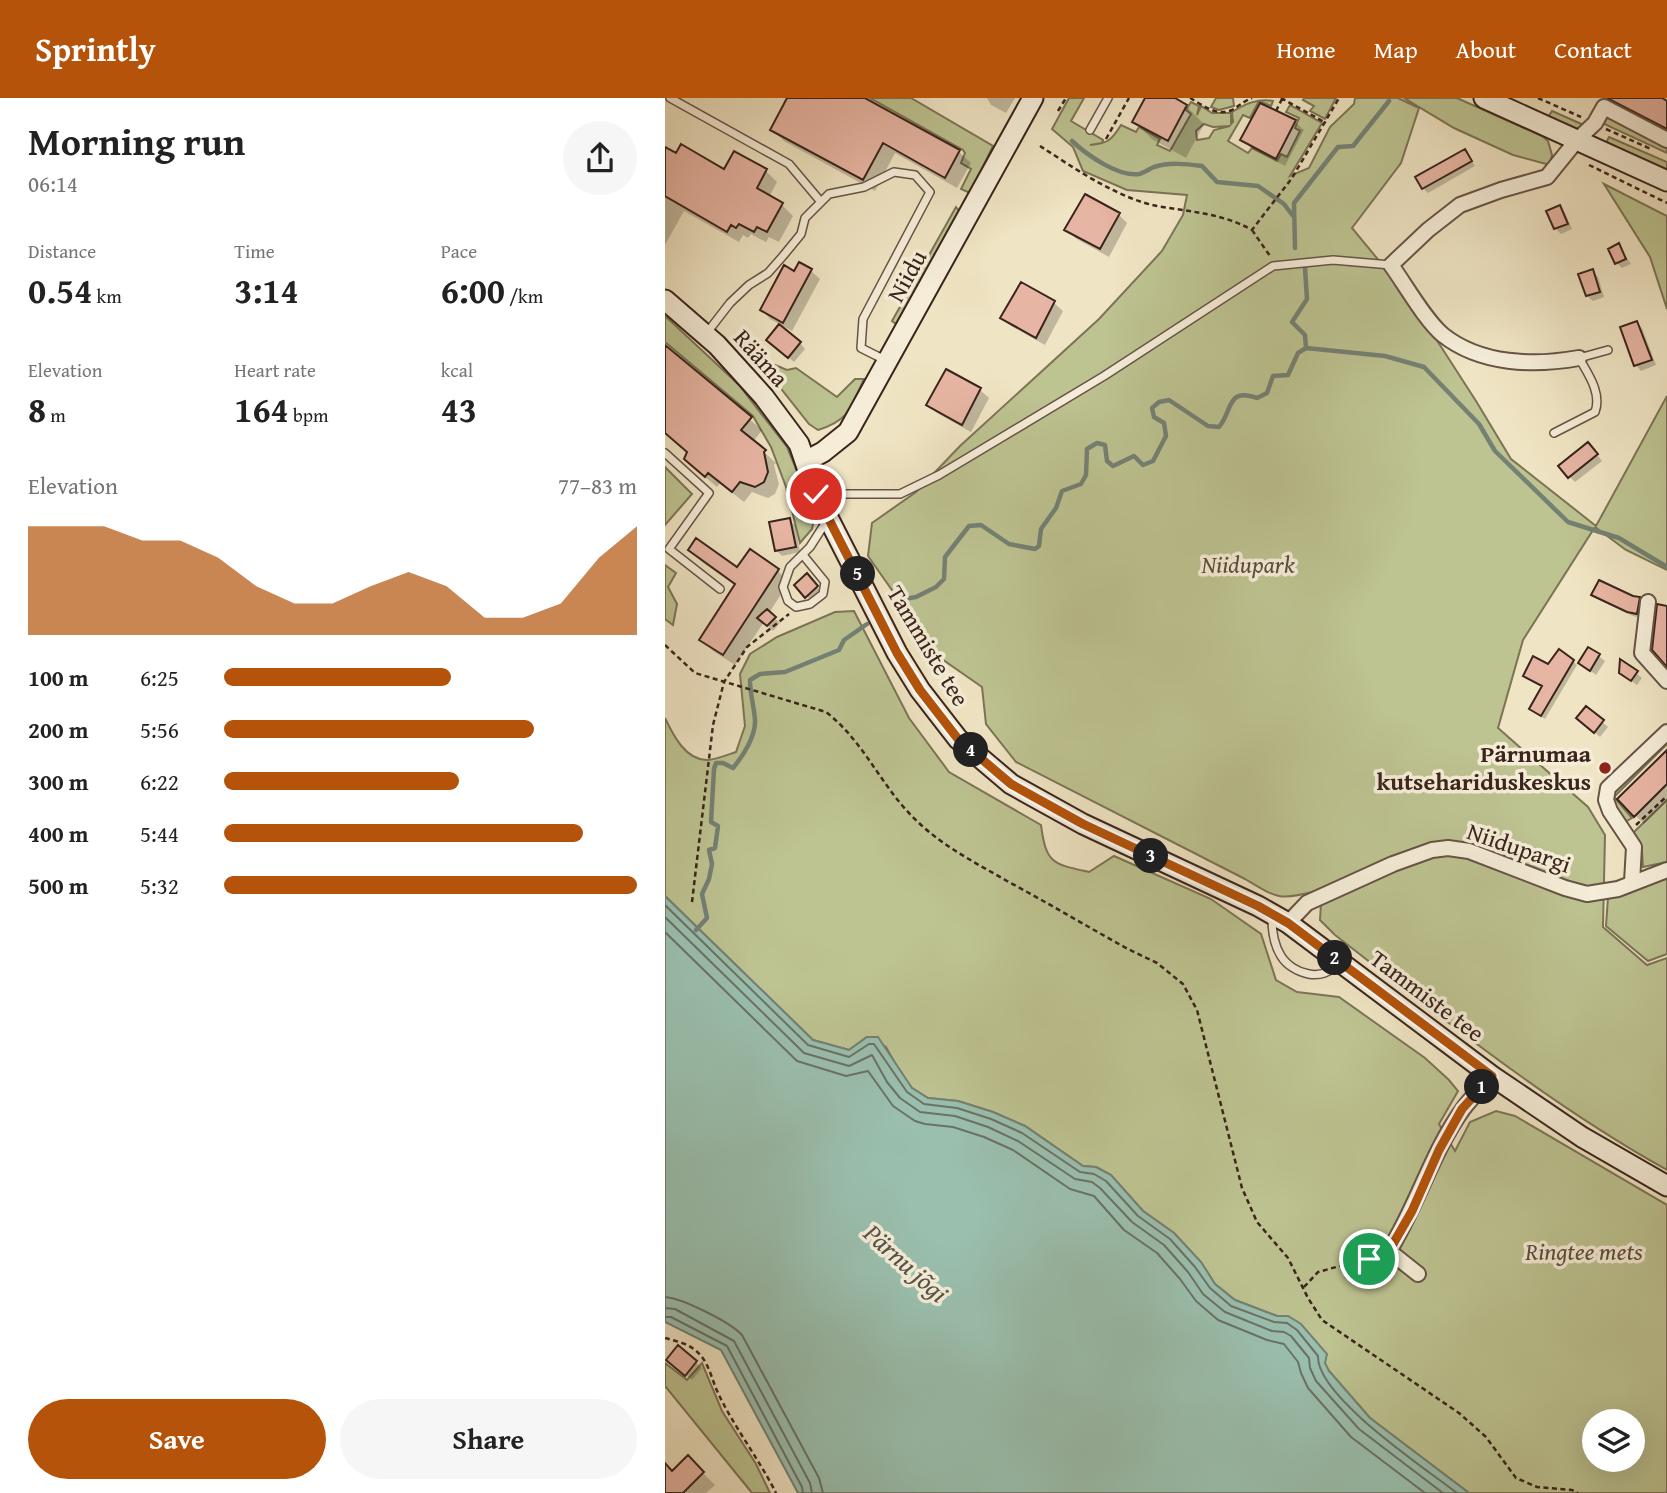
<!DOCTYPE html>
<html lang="en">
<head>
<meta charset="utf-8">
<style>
	body { margin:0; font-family:"Gentium Book Plus",serif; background:#f6f6f6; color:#222; height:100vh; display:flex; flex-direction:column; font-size:26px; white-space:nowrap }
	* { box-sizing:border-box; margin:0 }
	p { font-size:23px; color:#767676 }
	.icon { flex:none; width:38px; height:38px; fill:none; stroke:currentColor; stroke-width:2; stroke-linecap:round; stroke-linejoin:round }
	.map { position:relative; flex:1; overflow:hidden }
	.sheet { display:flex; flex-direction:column; background:#fff; width:665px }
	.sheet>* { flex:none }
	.controls { position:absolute; left:917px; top:1311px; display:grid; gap:14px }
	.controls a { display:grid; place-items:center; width:63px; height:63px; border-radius:50%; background:#fff; box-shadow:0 7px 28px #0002; font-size:35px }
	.pin { position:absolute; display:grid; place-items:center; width:60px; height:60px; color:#fff; margin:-30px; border:4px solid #fff; border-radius:50%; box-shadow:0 2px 7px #0007 }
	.km { position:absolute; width:35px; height:35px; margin:-18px; border-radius:50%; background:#222; color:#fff; font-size:19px; line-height:35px; text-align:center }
	.round { display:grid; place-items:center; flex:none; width:74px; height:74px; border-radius:37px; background:#f6f6f6 }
	.summary { display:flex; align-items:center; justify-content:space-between; height:119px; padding:0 28px }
	h1 { font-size:38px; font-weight:800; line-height:52px }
	.metrics { display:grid; grid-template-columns:repeat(3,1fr); gap:10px; height:119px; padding:7px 28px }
	.metrics div { display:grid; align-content:center }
	.metrics b { font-size:35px; font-weight:800 }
	.metrics small { font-size:19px; font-weight:400 }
	.metrics p { font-size:19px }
	.chart { height:196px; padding:14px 28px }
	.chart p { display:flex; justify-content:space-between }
	.chart svg { width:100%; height:126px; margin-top:7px; fill:#b45309; opacity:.7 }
	.cta { display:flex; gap:14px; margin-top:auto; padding:14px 28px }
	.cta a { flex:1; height:80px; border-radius:42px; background:#b45309; color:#fff; font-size:28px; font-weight:800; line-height:80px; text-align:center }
	.cta a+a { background:#f6f6f6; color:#222 }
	ul { padding:0 28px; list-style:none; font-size:23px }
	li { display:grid; grid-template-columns:112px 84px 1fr; align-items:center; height:52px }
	li i { height:18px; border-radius:9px; background:#b45309 }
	header { display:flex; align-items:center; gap:42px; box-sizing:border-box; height:98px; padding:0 35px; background:#b45309; color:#fff }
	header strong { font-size:33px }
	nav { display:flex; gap:38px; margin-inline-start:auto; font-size:24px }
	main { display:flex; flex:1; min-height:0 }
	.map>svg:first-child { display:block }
</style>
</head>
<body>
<header>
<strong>Sprintly</strong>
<nav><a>Home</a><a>Map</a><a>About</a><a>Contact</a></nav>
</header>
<main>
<section class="sheet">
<div class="summary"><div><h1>Morning run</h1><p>06:14</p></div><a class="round"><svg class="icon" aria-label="share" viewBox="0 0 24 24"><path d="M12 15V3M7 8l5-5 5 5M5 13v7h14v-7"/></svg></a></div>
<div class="metrics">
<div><p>Distance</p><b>0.54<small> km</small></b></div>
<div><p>Time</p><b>3:14</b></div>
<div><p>Pace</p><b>6:00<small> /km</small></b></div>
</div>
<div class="metrics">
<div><p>Elevation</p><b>8<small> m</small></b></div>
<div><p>Heart rate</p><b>164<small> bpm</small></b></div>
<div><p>kcal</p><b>43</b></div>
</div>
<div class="chart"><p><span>Elevation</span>77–83 m</p>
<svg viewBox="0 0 160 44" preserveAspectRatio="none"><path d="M0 44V6L10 6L20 6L30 11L40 11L50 17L60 27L70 33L80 33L90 27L100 22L110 27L120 38L130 38L140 33L150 17L160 6V44z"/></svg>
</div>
<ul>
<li><b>100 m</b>6:25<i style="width:55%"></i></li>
<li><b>200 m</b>5:56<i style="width:75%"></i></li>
<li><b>300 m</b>6:22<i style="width:57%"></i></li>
<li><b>400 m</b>5:44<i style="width:87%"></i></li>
<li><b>500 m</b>5:32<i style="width:100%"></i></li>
</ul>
<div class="cta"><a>Save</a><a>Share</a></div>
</section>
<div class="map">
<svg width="1002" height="1395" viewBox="0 0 1002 1395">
	<rect width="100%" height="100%" fill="#efe4c3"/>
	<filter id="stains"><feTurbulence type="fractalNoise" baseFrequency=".00286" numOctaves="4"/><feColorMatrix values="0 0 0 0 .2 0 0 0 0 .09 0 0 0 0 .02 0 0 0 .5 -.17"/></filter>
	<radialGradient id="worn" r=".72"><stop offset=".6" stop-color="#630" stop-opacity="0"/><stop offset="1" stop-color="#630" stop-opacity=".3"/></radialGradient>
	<path fill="#bdc391" stroke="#7c7456" stroke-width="2" fill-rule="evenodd" d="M205,0h41l82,48 -23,47 -9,-4 10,-20 -10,-6 4,-10 -2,-3z
		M404,0h15l-13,23 32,19 -1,3 -12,2c17,-1 22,-5 31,-20l15,7 3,-5 21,12 -3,6 13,6 21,-37 -5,-4 5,-8 8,4 -2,9 4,-9 11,7h19v11l2,-2 -1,-10c13,-8 26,-14 41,-11l-2,5 -12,-5 -9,17 -7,-3 -15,26 20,12 4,-5 25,13 4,-7 6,3 13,-26 -5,-3 4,-10 -13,-6 4,-7 32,18 -32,53 19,-8 21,-41 24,-23 1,-6h43l21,10 -18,55 -49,65 57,69 67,104 35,58 85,67 71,-130v174l-41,-20 -31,-23 -72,113 -25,88 90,79 17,28 -2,92 44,38 20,-7v212c-118,-66 -225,-152 -332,-235l-15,-15 1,-17 -5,-12c-37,10 -39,7 -71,-12l-229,-117 -30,-38 -4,-37 -43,-30 -71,-101 4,-33 44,-31 44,-46 139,-127 63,-68 21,-36 4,-20 -60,-5 -44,-19 -10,-24 -21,-18zM539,26l9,3 17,-1 -16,4 -5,8 -12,2 -1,-9z
		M551,0h17l1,8 -15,4 -8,-3z
		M639,0h32l-11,21 -15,-8 4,-5 -11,-6z
		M739,0h53l85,38 6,5 4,14 -2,10 -37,-10 -59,-27z
		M887,13l34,15 -8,5 -30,-14z
		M942,19h8l52,29v7l-65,-30z
		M944,39l58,25v8l-61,-27z
		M939,86l63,32v93l-17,-52z
		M291,109l4,5 -64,112 -4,-3z
		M0,218l74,69 48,62 28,68 -3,14 -12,14 -14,-56 -15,-40 -18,-31 -88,-74z
		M98,262l24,10 9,-2 41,29 18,-18h9c-13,28 -14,41 -46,51l-9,-6 -49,-62z
		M0,369l27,27 -27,31z
		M0,467l11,8 -8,14 9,17 -4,21 -8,-6z
		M189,513l55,107 40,54 92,53c5,39 12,39 48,47l25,-16 97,43 50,35 15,46 21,12 42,5 86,61 24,22 9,11 -19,33 16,27 15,-29 26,-11 19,5 152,89v288h-198l-99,-75 -41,-47 -41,-55h-11l-42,-16 -20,-16 -14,-22 -27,-29 -31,-22 -32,-36 -15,-8 -13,-1 -58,-40 -32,-14 -35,-11 -30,-3 -16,-10 -11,-14 -15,-27 -19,-10 -18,13 -36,-10 -148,-144v-178c8,17 21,43 43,42 9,-1 19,-5 28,-8l9,-26 -5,-52 10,-20 27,-17 58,-25zM929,1323h39v39h-39z
		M999,641l3,5 -53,53 18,21 -7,4 -14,-21 1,-12z
		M1002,702v62l-24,5 -1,-15 -8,-20z
		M1002,778v78l-19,7 -42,-35 2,-29z
		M0,1265l22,17 15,-17 20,48 34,53 14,29h-18l-87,-107z"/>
	<path fill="#9abfae" stroke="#748174" stroke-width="2" d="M0,798l148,144 36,10 18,-13h11l34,51 16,10 30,3 35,11 32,14 58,40 13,1 15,8 32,36 31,22 27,29 14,22 20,16 42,16h11l13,8 26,30 -2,9 4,8 41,47 99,75h-671l-77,-143 -56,-28z"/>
	<path fill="#0003" d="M124,0h72l98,54 12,11 -14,25 -62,-35 -20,38 -91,-50 -12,-12z
		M322,0h28l-9,15 -15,-8z
		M482,0h24l15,8 18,18 -18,34 -34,-19 -18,-18z
		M952,0h41l9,5v29l-43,-23 -8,-8z
		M630,24l9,8 -19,36 -34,-18 -9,-9z
		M0,51l60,22 10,-18 31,18 11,11 -8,15 13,8 11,11 -14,26 -10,-5 -3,5 -15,-8 -3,4 -5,-3 -4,7 -55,-31 -19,34z
		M800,53l10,15 -47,27 -5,-5z
		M895,109l5,6 7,16 -11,5 -6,-6z
		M454,117l8,8 -18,34 -34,-19 -8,-9z
		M954,148l12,18 -9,4 -5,-5z
		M135,167l11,6 9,8 -28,52 -22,-12 -8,-9 33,-37z
		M927,173l6,6 6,20 -11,4 -6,-5z
		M356,186l33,19 9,8 -18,34 -34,-19 -9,-8z
		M972,225l5,5 14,37 -15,6 -5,-6z
		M135,245l5,6 -11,13 -20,-17z
		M0,249l97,83 -9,12 23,21 -2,2 5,19 -4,10 -7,4 -16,-6 -8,10 -24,-19 -3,4 -19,-16 -9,-18 -24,-22z
		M315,292l9,8 -18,34 -34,-19 -9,-8z
		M928,352l9,11 -27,21 -5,-5z
		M124,422l6,5 5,27 -18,4 -6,-6z
		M25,452l47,19 41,2 11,11 -20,31 11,10 -7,8 -9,-9 -29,43 -22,-14 -11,-12 34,-53 -34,-24z
		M142,478l15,17 -10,9 -16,-17z
		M929,497l45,4 5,5 -3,14 -8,-2 -35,-17z
		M924,551l16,12 -9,14 -16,-12z
		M908,563l4,4 -32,54 -10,-6 -4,-4 13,-22 4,-21z
		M956,575h15l6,5 -5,7z
		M921,610l22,19 -8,10 -17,-14z
		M1002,655v48l-23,23 -25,-25z
		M14,1250l23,20 -10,12 -18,-15z
		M23,1360l27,27 -9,8h-41v-28l7,8z"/>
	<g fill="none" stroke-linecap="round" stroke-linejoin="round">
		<path stroke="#6a7265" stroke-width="2" d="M0,807l143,140 41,12 20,-13h5l33,48 17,12 33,4 34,11 31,14 58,39 14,2 12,7 32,35 32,23 25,28 15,21 21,18 43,16 13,1 10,7 21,26c-2,40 108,113 139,137
			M0,819l139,136 45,13 23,-11 15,27 13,16 20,14 35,4 33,11 30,14 57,38 17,3 8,6 32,34 32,23 24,27 15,22 22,18 47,19 12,1 7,4 18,22 1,10 6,13 43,48 84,64
			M0,834l132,129 49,15 22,-5 25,35 22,15 10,3 28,3 31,10 29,13 57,39 24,7 30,34 33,23 23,26 16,22 22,19 49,20 17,4 14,18 3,11 7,15 43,49 74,56
			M0,1199c17,1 65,25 77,38l77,143 4,15
			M0,1210l10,1 59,32 76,142 2,10
			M0,1219h6l56,29 75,141 1,6"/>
		<path stroke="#748174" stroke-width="4.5" d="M407,43c15,14 46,36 67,33 5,-1 10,-5 15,-7 16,-5 32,-3 48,-1l15,16 41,4 26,18 9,12
			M630,150l-1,-45 44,-56 15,-1 36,-45
			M641,250l79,8 39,11 55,57 16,27 73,71 51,16 48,29
			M239,501l12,-2 20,-10 8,-8 1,-22 24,-31 12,-1 28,19 26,5 4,-3 2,-17 15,-21 6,-17 19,-7 5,-9 1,-26 10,-6 8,2 2,16 6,5 21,-10 9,9 10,-4 13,-25 -2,-13 -10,-6 -2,-9 7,-6 10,-2 39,26 11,1c14,-16 7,-40 38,-29l10,-5 6,-17 15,-1 10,-22 8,-5 -1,-13 -13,-13 15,-23 -2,-31
			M31,832l11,-12 -5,-24 7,-15 3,-15 -3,-14 6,-2 3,-22 -7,-4 3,-53 2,-6h7l10,5c10,-12 23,-32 22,-48 -1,-14 -5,-26 -5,-40l10,-6 25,-2 54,-22 5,-10 23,-16"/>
	</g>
	<path fill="#e7b5a3" stroke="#3a241c" stroke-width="2" d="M122,0h78l95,52 -15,28 -62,-35 -20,37 -93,-50z
		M480,0h30l12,7 -19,36 -36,-19z
		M942,0h55l5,3v28z
		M595,5l36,17 -20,39 -36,-19z
		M16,46l43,25 10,-18 33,18 -10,19 26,15 -16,29 -10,-5 -3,5 -15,-8 -3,4 -5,-3 -4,7 -62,-36v-49l11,6z
		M800,51l7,12 -50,28 -7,-12z
		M420,96l35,19 -20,36 -36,-19z
		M895,107l8,19 -14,5 -8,-18z
		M954,145l7,16 -11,5 -7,-15z
		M134,164l13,7 -29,54 -23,-13 24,-45 10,6z
		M928,171l7,23 -14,4 -8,-22z
		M356,184l34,19 -19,37 -36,-20z
		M972,223l15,39 -18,6 -14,-39z
		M114,226l22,18 -13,16 -22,-18z
		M0,247l87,72 -11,13 25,20 -2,2 4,20 -4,10 -9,5 -15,-5 -8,10 -24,-19 -3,4 -21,-18 3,-7 -22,-19z
		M281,271l35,19 -19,37 -36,-20z
		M923,344l10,12 -30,24 -10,-12z
		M125,420l6,29 -21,4 -6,-29z
		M31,440l41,29 13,-18 29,20 -56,86 -24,-15 36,-56 -47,-34z
		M142,475l11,13 -13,12 -11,-13z
		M934,482l34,16 7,1 -3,17 -10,-2 -36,-17z
		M992,506l10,2v61l-15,-17z
		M102,511l9,8 -9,9 -10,-8z
		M923,549l12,7 -10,17 -12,-8z
		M894,551l15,11 -33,56 -12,-7 13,-23 -19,-10 10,-20 15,8z
		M955,561l18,12 -7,10 -12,-8z
		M921,608l18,14 -10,13 -18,-15z
		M1002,652v34l-33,33 -17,-18z
		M13,1247l19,16 -12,15 -19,-16z
		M23,1357l16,17 -21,21h-18v-30l7,8z"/>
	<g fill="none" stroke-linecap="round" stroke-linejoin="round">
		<defs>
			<path id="lane" d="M5,0l119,66 32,38
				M425,32l18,-32
				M41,236l24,-31 19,-18 19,-12 15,-17 18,-22 4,-16 24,-24 35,-7 30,-15 21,3 15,17 -67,127 -2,29 24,12
				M889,335l41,-21c7,-19 -7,-38 -16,-54l29,-8
				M0,355l44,40 -40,56 51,40
				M152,396h83l39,-19 165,-99 169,-110 60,-6 58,5
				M138,457l22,27 -2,12 -13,10 -14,3 -8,-6 -5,-14 7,-20 20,-20 16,-25
				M607,820c0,13 2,27 9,38 11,18 44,28 56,6"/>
			<path id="street" d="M914,260c-45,8 -98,7 -136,-23 -18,-15 -38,-51 -52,-70l37,-35 32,-25 41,-15 46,-13 30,-37 18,-17 9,-16 63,33
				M983,504l-6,51 25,28
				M967,784l2,-35 -24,-36 -4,-11 2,-12 59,-56
				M623,825l19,-20 86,-39 39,-14 16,-2 21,3 96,37 22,6 31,-5 49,-19
				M753,1176l-29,-23c28,-45 43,-99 74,-142 8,-11 19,-22 29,-33"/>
			<path id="secondary" d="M819,0l183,83
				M0,202l52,45 47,52 35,47 17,50 81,159 23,37 38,49 53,45 72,40 175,82 30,17 204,153 90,61 85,49
				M141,363l17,-9 25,-20 185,-334"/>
		</defs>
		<use href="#lane" stroke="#675446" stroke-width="10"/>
		<use href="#street" stroke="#675446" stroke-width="18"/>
		<use href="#secondary" stroke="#3a241c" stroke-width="23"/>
		<path stroke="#3a241c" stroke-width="2.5" stroke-dasharray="5 3.5" stroke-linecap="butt" d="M525,0c13,7 26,19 42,12 7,-4 12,-9 20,-12
			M616,0l45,25
			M873,0l43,19
			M393,13l8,-13
			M611,13l6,-12
			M941,31l45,20
			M441,41l23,-41
			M375,48c34,22 77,52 117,60 33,6 65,7 95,24l40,-52 47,-80
			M924,67l78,38
			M587,132l18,26
			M0,547l30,28 131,39c39,30 56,77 92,110 26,25 58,41 89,59 41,22 81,46 121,68l29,14 26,21 14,26 45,178 15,34 31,36 20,40 14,22 137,93 27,24 30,41 21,9 35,3 6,3
			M971,727l31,-29
			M27,804l21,-177 11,-43 23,-35 42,-33
			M639,1189l14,-15 58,-16
			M0,1240c10,3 22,5 30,12 14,11 16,28 23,43 16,34 41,66 58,100"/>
		<use href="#lane" stroke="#f5edd8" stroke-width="7"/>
		<use href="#street" stroke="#f5edd8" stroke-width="14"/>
		<use href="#secondary" stroke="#f5edd8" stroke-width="19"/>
	</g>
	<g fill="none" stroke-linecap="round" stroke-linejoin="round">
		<defs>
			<path id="route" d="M151,396l81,159 23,37 38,49 53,45 72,40 175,82 30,17 204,153 -30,33 -23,41 -27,61 -23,40 -20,8"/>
		</defs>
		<use href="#route" stroke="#fff" stroke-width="14"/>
		<use href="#route" stroke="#b45309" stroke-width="9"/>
	</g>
	<circle fill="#8f2418" stroke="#f5edd8" stroke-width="2.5" cx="940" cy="670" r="7"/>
	<g text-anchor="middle" stroke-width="7" stroke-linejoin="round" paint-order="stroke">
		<g font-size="24" fill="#3a241c" stroke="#f5edd8">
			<text transform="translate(242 178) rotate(-61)" y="8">Niidu</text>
			<text transform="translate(96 260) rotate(48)" y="8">Rääma</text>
			<text transform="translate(263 548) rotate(59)" y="8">Tammiste tee</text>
			<text transform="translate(854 750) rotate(19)" y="8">Niidupargi</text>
			<text transform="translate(762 898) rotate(37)" y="8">Tammiste tee</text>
		</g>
		<g font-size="24" font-style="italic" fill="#5b4c39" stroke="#f5edd8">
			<text x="583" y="475">Niidupark</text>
			<text x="919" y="1162">Ringtee mets</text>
		</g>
		<g font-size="24" font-weight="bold" fill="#3a241c" stroke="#f5edd8" text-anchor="end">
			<text x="926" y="664">Pärnumaa<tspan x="926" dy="28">kutsehariduskeskus</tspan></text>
		</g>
		<g font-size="26" font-style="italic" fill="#575248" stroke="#f5edd8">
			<text transform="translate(241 1165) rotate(42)" y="9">Pärnu jõgi</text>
		</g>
	</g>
	<rect width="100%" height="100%" filter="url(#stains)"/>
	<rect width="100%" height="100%" fill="url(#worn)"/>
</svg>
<div class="controls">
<a><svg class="icon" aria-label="layers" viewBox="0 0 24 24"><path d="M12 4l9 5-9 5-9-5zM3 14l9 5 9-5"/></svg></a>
</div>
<div class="pin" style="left:704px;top:1161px;background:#1e9e55"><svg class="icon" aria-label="arrive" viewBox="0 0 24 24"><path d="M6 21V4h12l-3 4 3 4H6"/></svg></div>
<div class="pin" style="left:151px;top:396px;background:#d93025"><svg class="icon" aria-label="check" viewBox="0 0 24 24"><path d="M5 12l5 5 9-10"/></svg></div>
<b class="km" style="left:817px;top:989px">1</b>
<b class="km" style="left:670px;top:860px">2</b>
<b class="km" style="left:486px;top:758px">3</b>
<b class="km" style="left:306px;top:652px">4</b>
<b class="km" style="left:193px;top:476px">5</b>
</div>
</main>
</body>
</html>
